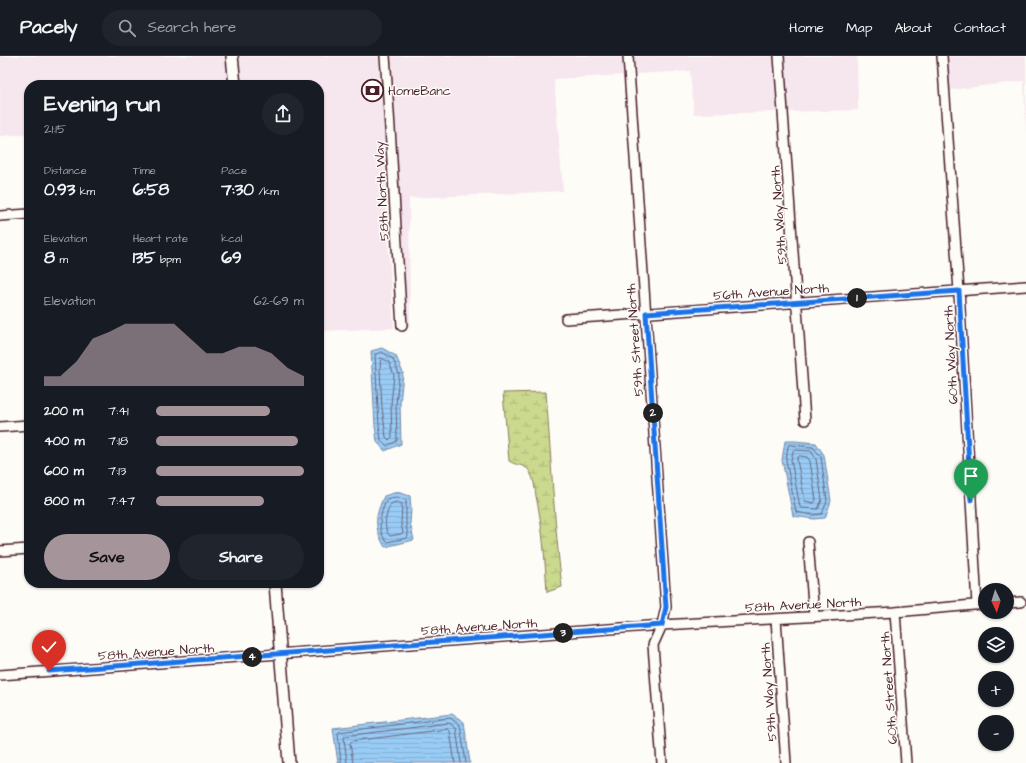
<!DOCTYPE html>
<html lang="en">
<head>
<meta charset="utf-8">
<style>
	body { margin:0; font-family:"Architects Daughter",sans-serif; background:#20242c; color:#f1f3f6; height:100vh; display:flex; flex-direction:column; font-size:15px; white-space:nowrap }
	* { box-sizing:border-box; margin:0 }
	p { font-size:13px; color:#9ea1a6 }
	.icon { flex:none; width:22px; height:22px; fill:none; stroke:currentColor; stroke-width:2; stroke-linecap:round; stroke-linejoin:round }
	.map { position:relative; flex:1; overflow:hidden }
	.sheet { position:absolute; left:24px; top:24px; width:300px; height:508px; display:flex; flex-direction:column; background:#171b24; border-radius:16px; box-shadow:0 1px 3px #0004 }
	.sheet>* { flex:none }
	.needle { width:26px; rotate:176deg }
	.tools { position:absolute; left:978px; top:527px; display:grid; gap:8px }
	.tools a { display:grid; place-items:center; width:36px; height:36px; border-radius:50%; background:#171b24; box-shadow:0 1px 3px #0004; font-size:20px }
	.pin { position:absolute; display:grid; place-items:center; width:34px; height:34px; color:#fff; margin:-41px -17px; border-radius:50% 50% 50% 0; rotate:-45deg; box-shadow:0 0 4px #0007 }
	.pin .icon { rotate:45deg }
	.km { position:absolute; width:20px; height:20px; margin:-10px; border-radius:50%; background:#222; color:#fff; font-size:11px; line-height:20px; text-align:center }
	.round { display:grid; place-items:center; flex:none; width:42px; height:42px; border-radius:21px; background:#20242c }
	.headline { display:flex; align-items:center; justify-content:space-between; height:68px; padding:0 20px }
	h1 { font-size:22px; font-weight:700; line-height:30px }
	.metrics { display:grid; grid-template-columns:repeat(3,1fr); gap:6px; height:68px; padding:4px 20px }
	.metrics div { display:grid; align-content:center }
	.metrics b { font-size:17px; font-weight:700 }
	.metrics small { font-size:11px; font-weight:400 }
	.metrics p { font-size:11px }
	.chart { height:112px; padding:8px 20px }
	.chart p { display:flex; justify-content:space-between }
	.chart svg { width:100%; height:72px; margin-top:4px; fill:#a6949b; opacity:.7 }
	.button { display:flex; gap:8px; margin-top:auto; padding:8px 20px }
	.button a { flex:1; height:46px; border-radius:24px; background:#a6949b; color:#111; font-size:16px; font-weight:700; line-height:46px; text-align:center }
	.button a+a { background:#20242c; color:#f1f3f6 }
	ul { padding:0 20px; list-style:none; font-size:13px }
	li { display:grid; grid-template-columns:64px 48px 1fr; align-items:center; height:30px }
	li i { height:10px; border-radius:5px; background:#a6949b }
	header { display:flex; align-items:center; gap:24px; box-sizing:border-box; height:56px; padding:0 20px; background:#171b24; border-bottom:1px solid #363941 }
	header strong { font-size:19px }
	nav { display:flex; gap:22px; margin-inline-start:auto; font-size:14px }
	.search { width:280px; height:36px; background:#20242c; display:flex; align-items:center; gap:10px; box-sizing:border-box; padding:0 14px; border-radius:22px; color:#9ea1a6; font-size:15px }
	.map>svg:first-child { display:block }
</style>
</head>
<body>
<header>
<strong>Pacely</strong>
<div class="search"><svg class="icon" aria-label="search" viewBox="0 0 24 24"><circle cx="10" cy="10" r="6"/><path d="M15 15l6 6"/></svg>Search here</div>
<nav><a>Home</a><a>Map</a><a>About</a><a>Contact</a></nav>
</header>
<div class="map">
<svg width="1026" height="707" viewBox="0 0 1026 707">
	<defs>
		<pattern id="wetland-marsh" width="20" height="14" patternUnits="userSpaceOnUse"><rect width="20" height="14" fill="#cad98d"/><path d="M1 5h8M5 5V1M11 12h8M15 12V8" fill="none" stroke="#afba7a"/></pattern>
		<pattern id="water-rules" width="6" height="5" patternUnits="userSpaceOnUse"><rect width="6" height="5" fill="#98ccf6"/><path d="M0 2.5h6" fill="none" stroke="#84afd3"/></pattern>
	</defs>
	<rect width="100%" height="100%" fill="#fdfcf7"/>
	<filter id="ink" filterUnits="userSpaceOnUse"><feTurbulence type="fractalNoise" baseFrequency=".025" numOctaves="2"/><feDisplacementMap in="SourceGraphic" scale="8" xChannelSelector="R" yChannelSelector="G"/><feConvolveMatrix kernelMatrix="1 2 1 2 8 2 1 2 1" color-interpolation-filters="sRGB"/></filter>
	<g filter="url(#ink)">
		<path fill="#f6e6ed" d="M0,0h227l2,29h-200v49l-29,2z
			M238,0h141l5,67 2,89 8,116 -75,3v-246h-79z
			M390,0h233l1,19 -70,4 9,112 -154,7 1,129h-5l-8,-115 -2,-90z
			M634,0h139l4,56 -83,2 -4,-43 -55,3z
			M784,0h73l1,54 -70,2z
			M947,0h79v78l-2,-53 -74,9z"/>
		<path fill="url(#wetland-marsh)" stroke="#8a7c5c" d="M546,336c5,65 8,130 16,195l-15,5c-2,-32 -4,-64 -11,-96 -1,-7 -2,-17 -6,-24 -4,-8 -14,-6 -21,-11l-6,-68z"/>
		<path fill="url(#water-rules)" stroke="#7987a5" d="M382,292l14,8 7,17 -3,31 1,40 -16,7 -8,-9 -2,-16 -4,-75z
			M785,385h10l21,2 8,12 7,46 -6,17 -11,1 -21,-3 -11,-56z
			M397,436l13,4 1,13 -1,14 4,17 -29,7c-12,-20 -10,-31 -1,-51z
			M452,658l12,8 6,41h-132l-5,-35z"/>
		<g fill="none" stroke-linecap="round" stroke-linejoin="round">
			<path stroke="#69647c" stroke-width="1" d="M382,296l11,7 6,15 -3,30 1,37 -10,5 -6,-6 -2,-15 -4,-70z
				M381,302l8,4 5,13 -3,29 1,33 -3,3 -3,-3 -4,-29 -2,-39z
				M790,389l23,2 8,10 6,44 -5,13 -9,1 -17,-3 -10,-52 2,-14z
				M795,394l16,1 5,8 6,41 -4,9 -16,-1 -2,-1 -9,-47 2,-9z
				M800,400l7,1 3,4 6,39 -2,3 -9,-2 -8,-41 1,-3z
				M397,441l9,3v24l2,12 -1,2 -20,4c-11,-12 -7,-29 0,-43z
				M397,446l5,2 -1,20 2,8 -2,2 -11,2c-8,-8 -4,-23 1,-32z
				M341,707l-3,-30 1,-1 111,-14 10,7 6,38
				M347,707l-3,-25 1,-2 104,-13 7,5 5,35
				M353,707l-3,-20 2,-2 96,-12 2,2 5,32"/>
			<defs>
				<path id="minor" d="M385,0c7,90 11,180 17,270
					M628,0l38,551 -4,18 -9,20 9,118
					M779,0l26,364
					M942,0l17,235 18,314
					M0,160l29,-2
					M566,263l460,-33
					M0,371l29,-2
					M808,486l6,74
					M0,495l29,-2
					M1007,547l14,-1
					M895,556l11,151
					M776,563l10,144
					M0,619l662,-50 233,-13 90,-8"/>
				<path id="tertiary" d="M232,0l3,29
					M275,527l14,180"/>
			</defs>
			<use href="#minor" stroke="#4a1f2b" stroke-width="12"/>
			<use href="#tertiary" stroke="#4a1f2b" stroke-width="14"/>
			<use href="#minor" stroke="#fdfcf7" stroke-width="9"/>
			<use href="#tertiary" stroke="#fdfcf7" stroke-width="11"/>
		</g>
	</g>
	<g fill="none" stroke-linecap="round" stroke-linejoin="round" filter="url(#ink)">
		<defs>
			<path id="route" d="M49,615l613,-46 4,-18 -20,-294 313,-22 12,209"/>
		</defs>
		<use href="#route" stroke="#fff" stroke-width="8"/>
		<use href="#route" stroke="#1a73e8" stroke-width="5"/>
	</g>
	<defs>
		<symbol id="bank-ring" viewBox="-11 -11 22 22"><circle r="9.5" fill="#fdfcf7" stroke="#4a1f2b" stroke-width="1.5"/><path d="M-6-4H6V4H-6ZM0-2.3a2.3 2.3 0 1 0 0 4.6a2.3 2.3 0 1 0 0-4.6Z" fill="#4a1f2b"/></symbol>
	</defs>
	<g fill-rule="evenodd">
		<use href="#bank-ring" x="360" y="22" width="25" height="25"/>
	</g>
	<g text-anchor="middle" stroke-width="3" stroke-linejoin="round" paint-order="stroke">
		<g font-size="13" fill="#4a1f2b" stroke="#fdfcf7" text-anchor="start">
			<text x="388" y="39">HomeBanc</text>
		</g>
		<g font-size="13" fill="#4a1f2b" stroke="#fdfcf7">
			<text transform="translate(381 135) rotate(-93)" y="5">58th North Way</text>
			<text transform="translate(778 159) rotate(-94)" y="5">59th Way North</text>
			<text transform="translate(771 235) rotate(-4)" y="5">56th Avenue North</text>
			<text transform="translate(634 284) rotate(-94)" y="5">59th Street North</text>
			<text transform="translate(950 299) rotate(-93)" y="5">60th Way North</text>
			<text transform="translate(803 548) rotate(-3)" y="5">58th Avenue North</text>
			<text transform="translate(479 570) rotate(-4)" y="5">58th Avenue North</text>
			<text transform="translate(156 595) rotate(-4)" y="5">58th Avenue North</text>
			<text transform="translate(888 632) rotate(-94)" y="5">60th Street North</text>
			<text transform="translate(768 636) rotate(-94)" y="5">59th Way North</text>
		</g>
	</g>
</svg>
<div class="tools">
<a><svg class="needle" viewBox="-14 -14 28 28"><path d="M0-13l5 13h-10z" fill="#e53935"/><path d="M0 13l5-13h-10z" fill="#9ea1a6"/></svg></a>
<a><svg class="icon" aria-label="layers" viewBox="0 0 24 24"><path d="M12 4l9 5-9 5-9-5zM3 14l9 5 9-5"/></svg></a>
<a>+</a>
<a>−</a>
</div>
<div class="pin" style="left:971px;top:444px;background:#1e9e55"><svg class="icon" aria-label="arrive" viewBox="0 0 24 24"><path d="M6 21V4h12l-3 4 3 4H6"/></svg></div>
<div class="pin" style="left:49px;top:615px;background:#d93025"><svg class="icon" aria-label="check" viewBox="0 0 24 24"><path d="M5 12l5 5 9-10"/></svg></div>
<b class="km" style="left:857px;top:242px">1</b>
<b class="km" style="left:653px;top:357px">2</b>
<b class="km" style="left:563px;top:577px">3</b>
<b class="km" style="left:252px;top:601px">4</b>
<section class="sheet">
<div class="headline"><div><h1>Evening run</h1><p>21:15</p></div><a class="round"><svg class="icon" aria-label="share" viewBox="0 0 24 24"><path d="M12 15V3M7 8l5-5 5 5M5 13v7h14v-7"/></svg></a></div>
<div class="metrics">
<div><p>Distance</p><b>0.93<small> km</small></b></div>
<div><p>Time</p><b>6:58</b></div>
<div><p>Pace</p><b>7:30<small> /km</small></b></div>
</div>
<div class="metrics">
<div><p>Elevation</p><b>8<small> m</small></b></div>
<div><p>Heart rate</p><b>135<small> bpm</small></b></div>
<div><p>kcal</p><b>69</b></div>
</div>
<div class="chart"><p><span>Elevation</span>62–69 m</p>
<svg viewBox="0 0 160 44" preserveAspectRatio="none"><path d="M0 44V38L10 38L20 29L30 15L40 11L50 6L60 6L70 6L80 6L90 15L100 24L110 24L120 20L130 20L140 24L150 33L160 38V44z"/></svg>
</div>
<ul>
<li><b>200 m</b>7:41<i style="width:77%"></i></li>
<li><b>400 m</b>7:18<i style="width:96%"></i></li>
<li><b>600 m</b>7:13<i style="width:100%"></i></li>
<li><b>800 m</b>7:47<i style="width:73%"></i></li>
</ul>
<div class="button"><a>Save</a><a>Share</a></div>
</section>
</div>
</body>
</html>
